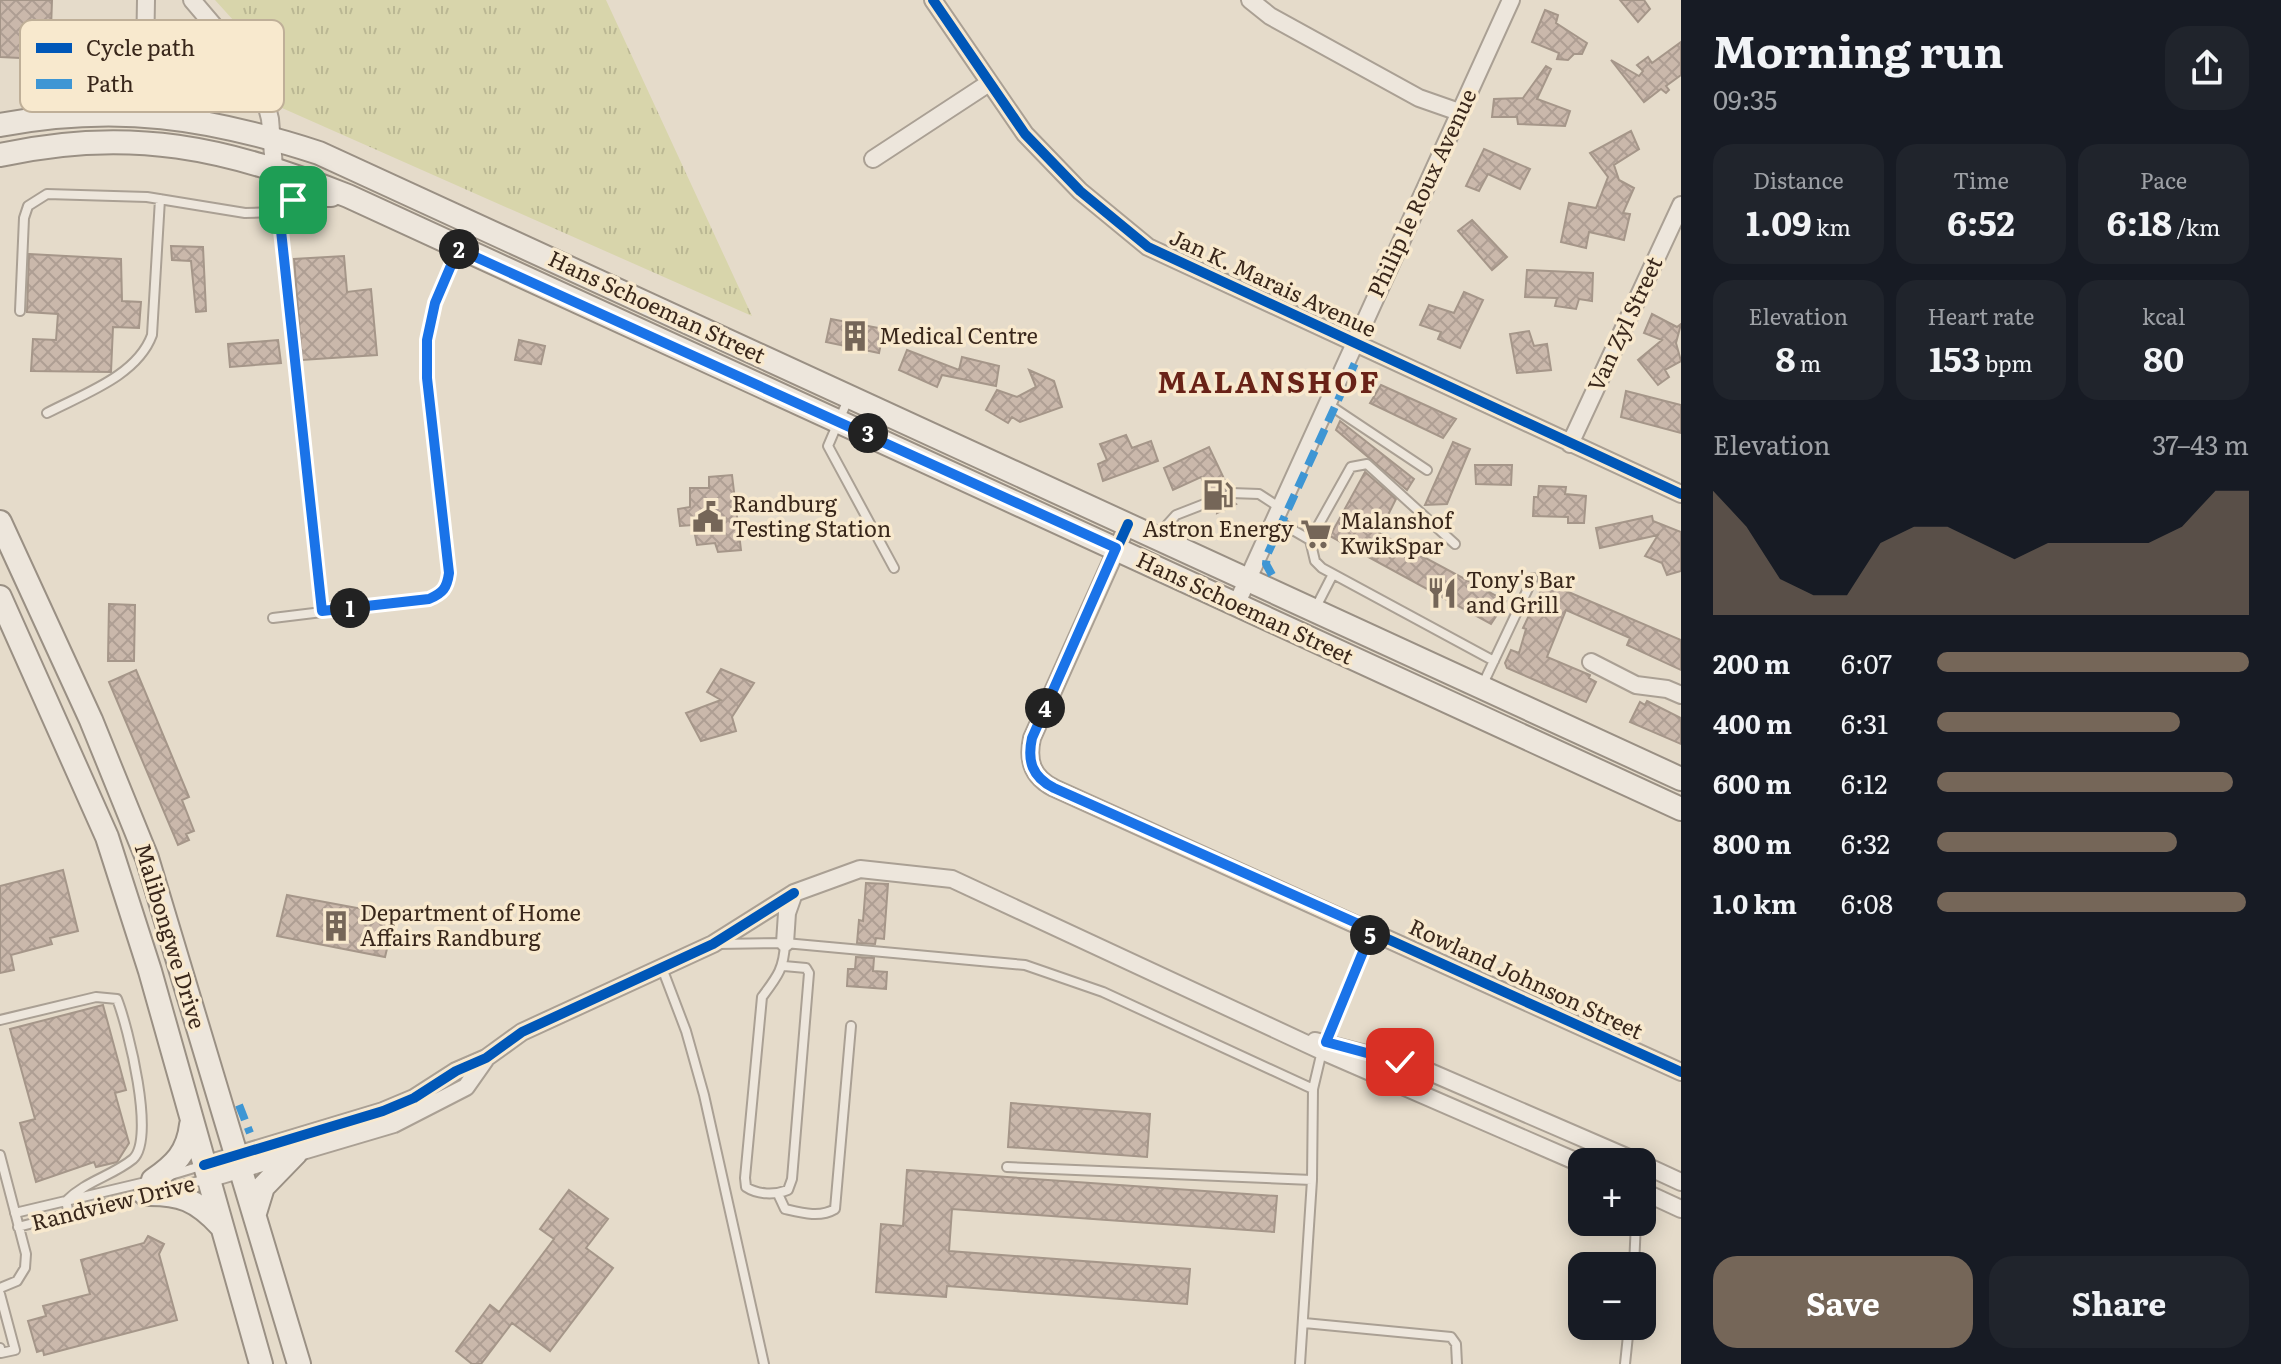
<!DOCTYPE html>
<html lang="en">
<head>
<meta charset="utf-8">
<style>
	body { margin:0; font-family:Literata,serif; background:#20242c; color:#f1f3f6; height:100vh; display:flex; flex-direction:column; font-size:30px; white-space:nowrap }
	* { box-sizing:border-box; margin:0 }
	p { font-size:26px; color:#9ea1a6 }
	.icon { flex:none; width:44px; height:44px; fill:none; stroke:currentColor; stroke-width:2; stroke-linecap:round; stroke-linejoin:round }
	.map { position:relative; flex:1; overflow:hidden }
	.details { display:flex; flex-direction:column; background:#171b24; width:600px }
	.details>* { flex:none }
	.buttons { position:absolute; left:1568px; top:1148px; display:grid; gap:16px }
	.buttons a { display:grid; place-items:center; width:88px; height:88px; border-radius:16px; background:#171b24; box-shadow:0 4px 20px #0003; font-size:40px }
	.pin { position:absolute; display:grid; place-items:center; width:68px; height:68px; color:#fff; margin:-34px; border-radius:16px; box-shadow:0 4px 12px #0006 }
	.km { position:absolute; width:40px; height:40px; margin:-20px; border-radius:50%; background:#222; color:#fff; font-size:22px; line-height:40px; text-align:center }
	.round { display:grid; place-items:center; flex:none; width:84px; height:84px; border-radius:24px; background:#20242c }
	.summary { display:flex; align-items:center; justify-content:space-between; height:136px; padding:0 32px }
	h1 { font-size:44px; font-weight:700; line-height:60px }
	.metrics { display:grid; grid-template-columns:repeat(3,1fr); gap:12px; height:136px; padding:8px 32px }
	.metrics div { display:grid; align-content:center; border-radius:20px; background:#20242c; text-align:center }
	.metrics b { font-size:34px; font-weight:700 }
	.metrics small { font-size:22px; font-weight:400 }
	.metrics p { font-size:22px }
	.chart { height:224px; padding:16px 32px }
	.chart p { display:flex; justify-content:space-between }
	.chart svg { width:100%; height:144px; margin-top:8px; fill:#756658; opacity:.7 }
	.button { display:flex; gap:16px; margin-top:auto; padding:16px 32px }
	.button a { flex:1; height:92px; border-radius:24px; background:#756658; color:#fff; font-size:32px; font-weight:700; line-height:92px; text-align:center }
	.button a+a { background:#20242c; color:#f1f3f6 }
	ul { padding:0 32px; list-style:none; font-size:26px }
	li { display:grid; grid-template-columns:128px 96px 1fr; align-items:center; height:60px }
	li i { height:20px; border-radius:10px; background:#756658 }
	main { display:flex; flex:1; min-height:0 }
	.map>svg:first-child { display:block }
</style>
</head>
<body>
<main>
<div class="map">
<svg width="1681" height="1364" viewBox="0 0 1681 1364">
	<defs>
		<pattern id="grass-tufts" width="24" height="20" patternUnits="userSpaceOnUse" patternTransform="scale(2)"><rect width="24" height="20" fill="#d8d5ab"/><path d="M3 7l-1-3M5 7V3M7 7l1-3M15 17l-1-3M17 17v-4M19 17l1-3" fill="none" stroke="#bab793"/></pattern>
		<pattern id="building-cross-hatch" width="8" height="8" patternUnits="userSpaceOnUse" patternTransform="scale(2)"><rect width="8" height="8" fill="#cab8ab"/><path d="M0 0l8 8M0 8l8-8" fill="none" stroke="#ae9e93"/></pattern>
	</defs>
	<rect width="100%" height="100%" fill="#e5dbca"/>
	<path fill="url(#grass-tufts)" d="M215,0h391l146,316 -470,-208 -8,-43z"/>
	<path fill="url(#building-cross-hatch)" stroke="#a59689" stroke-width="2" d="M0,0h52l-1,29 -9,-3 -2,33 -40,-2z
		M1620,0h24l6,9 -12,13z
		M1545,10l13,5 -2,8 31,20 -5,11h-8l-6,6 -11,-1 2,-6 -27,-11z
		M1681,42v33l-15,11 3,4 -3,3 -5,-4 -17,13 -33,-42 28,16 4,-5 -6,-6 11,-8 4,6z
		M1546,66l5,3 -14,30 33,12 -5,15 -47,-2 -1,-7h-25l2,-18 29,-1z
		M1631,131l8,18 -25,16 5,15 15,8 -11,25 7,1 -6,26 -35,-8 -3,16 -25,-6 8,-39 27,5 12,-31 -18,-24z
		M1484,149l46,20 -10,20 -32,-15 -9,17 -13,-5z
		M1472,220l35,37 -15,13 -34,-39z
		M171,246l32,1 3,64 -10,1 -5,-51 -19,-1z
		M29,254l92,5 1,42 19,1 -2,26 -26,-1 -2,45 -80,-1 2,-32 23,1 2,-26 -31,-2z
		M344,256l3,36 24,-3 6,66 -75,5 -8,-101z
		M1527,270l66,3 -1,28 -13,-2 -3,10 -21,-3 2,-8 -32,-1z
		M1464,292l19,8 -23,48 -22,-9 3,-7 -21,-7 9,-20 25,8z
		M1652,314l25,13 4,-3 -5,19 5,18 -16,9 4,7 -11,8 -20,-25 24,-20 -18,-7z
		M831,319l53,10 -5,24 -53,-11z
		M1529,331l5,15 13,-2 4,26 -34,3 -7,-39z
		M278,340l3,23 -51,4 -2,-23z
		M519,340l26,6 -4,18 -26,-4z
		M907,350l52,20 3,-13 37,9 -3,20 -54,-11 -5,12 -38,-17z
		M1029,370l25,11 8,26 -42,15 -8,-5 -4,6 -22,-13 11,-20 20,7 19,-10z
		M1381,385l75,34 -13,19 -73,-35z
		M1626,391l55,14v28l-60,-16z
		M1340,421l74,58 -7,11 -71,-60z
		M1126,435l6,13 19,-7 7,20 -55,20 -5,-17 9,-4 -7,-16z
		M1453,442l17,7 -23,55 -22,1z
		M1209,447l19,40 -3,9 11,8 -19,9 1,-15 -9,-3 -8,-18 -28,13 -9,-22z
		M1475,465h37l-1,20 -35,-1z
		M1365,472l31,27 -17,34 127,68 -15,23 -161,-88z
		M732,475l9,75 -23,2 -3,-9 -18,2 -4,-20 -13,1 -2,-17 12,-2v-19h19v-11z
		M1539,486l27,1 -1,7 21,2 -2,27h-16v-6l-35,-1 1,-19h4z
		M1652,516l1,5 28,11v39l-14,4 -5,-12 -17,-7 13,-21 -58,13 -4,-20z
		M1545,582l136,58v30l-54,-25 3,-7 -64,-28 -19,47 43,18 -1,3 7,4 -10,20 -79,-34 -2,-5 6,-13 8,3 7,-24 -3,-1z
		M109,604l26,1 -1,56h-26z
		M721,669l33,14 -22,34 4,14 -35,10 -15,-28 35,-13 -14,-8z
		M136,670l53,127 -7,3 12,31 -8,3 3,6 -11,5 -69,-163z
		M1647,701l34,17v26l-51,-22 10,-20 5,3z
		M63,870l15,61 -28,7 2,6 -41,11 3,15 -14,3v-87z
		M866,883l22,1 -4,55 -8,-1 -1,6 -18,-1 2,-23 4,1z
		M287,895l108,20 -10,42 -108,-21z
		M856,957l18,1 -1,13 14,1 -1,17 -39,-3 1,-17h7z
		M103,1005l23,85 -11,3 14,50 -12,19 -21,5 -2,-5 -58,20 -16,-59 15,-4 -25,-90z
		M1011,1103l139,11 -3,43 -139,-10z
		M907,1170l370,26 -3,36 -322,-23 -3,42 241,18 -3,35 -240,-18 -1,11 -70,-5 5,-68 22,2z
		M569,1190l39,29 -22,29 27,20 -63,83 -38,-28 -31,41h-9l-16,-13 34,-46 9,7 55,-73 -14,-10z
		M148,1236l16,8 -5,10 18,66 -133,35 -1,-5 -6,2 -9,-31 18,-5 -3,-10 47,-12 -9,-34 63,-17z"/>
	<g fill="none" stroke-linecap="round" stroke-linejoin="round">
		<defs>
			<path id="lane" d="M275,174l47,437
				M20,311l4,-93 4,-12 19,-12 100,3 98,16 31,-1
				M849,397l-21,49 66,122
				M1328,404l99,66
				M47,413c36,-19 90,-37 105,-78l8,-136
				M1231,493l28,1 20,13
				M1274,519l36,21 41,-73 16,-3 88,80
				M1157,536l19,-21 36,-14
				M1310,540l5,21 7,7 172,93
				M1315,609l18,-35
				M273,618l156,-19c14,-6 18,-11 20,-26l-22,-195v-38l8,-37 35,-81
				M1482,686l51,-108
				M717,944l68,-1 240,22 78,27 210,97
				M784,966l22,2 3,5 -17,206 -4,11c-13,5 -30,5 -42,-3l-1,-9 17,-181c15,-20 22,-28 23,-54
				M662,968l24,63 18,64 60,269
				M0,1020l96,-23 21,2c11,28 39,140 16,160 -21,17 -47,22 -67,42l3,13
				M0,1155l26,99 -1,14 -8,13 -17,7
				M1007,1167l305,13
				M171,1175l33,-10
				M170,1188l38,-9
				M778,1194l7,15c17,4 35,9 50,0l16,-183
				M15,1213l135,-32
				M18,1227l127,-33
				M1634,1266l2,-44
				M0,1294l15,56 -14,3 -1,-5
				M1304,1323l147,14 5,7 1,20
				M1300,1364l12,-184 1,-91 9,-38 50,-120
				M1625,1364l4,-38"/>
			<path id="street" d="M192,0l68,80 10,39 4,48
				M933,0l92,134 55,57 68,56 533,247
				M1250,0l20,16 149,82 40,14
				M144,115l2,-115
				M873,159l116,-76
				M1570,444l111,-239
				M1128,524l-96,214c-5,23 0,39 22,50l627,284
				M1236,605l275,-605
				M1591,662l45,23 31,4 14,6
				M785,943l2,-30 7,-20 66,-24 92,10 370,172 260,113
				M1315,1041l108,28 215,93
				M1642,1164l39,18
				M204,1165l179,-54 31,-13 42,-27 30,-13 36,-26 191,-88 81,-51
				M208,1179l186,-55 72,-37 19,-27
				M1642,1191l39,18"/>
			<path id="secondary" d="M0,125c117,-22 208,-8 319,28l1362,626
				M0,155c131,-29 226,-7 348,41l1333,613
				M279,212l24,-17h28
				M0,522l91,198 56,138 152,506
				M0,597l107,240 43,134 111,393
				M153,1180c22,-15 35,-28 38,-55
				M145,1194c35,-1 52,6 76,32
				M255,1213l8,-26 33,-34"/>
		</defs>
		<use href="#lane" stroke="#aaa094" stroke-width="12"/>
		<use href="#street" stroke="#aaa094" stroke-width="20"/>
		<use href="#secondary" stroke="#9a9084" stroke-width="26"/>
		<use href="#lane" stroke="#ede6dc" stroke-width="8"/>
		<use href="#street" stroke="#ede6dc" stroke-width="16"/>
		<use href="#secondary" stroke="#ede6dc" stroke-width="22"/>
		<path stroke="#3e96d4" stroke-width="8" stroke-dasharray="16 8" stroke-linecap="butt" d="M1272,575l-6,-11 1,-9 88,-192
			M239,1105l11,28"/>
		<defs>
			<path id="cycleway" d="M933,0l92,134 55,57 68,56 533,247
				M1128,524l-96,214c-5,23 0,39 22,50l627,284
				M204,1165l179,-54 31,-13 42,-27 30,-13 36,-26 191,-88 81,-51"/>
		</defs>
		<use href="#cycleway" stroke="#f8e9ce" stroke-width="15"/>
		<use href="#cycleway" stroke="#0057b8" stroke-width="10"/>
	</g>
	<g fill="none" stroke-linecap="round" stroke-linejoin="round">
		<defs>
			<path id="route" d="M293,200l-14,12 43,399 107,-12c14,-6 18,-11 20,-26l-22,-195v-38l8,-37 23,-54 658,299 -84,190c-5,23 0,39 22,50l318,142 -46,112 74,20"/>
		</defs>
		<use href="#route" stroke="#fff" stroke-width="16"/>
		<use href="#route" stroke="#1a73e8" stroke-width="10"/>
	</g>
	<defs>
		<symbol id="building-bare" viewBox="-9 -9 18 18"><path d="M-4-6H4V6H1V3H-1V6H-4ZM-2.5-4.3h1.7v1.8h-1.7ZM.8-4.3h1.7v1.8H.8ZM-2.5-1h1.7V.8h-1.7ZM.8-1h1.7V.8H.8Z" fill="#756658" stroke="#f8e9ce" stroke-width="2.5" paint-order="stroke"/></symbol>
		<symbol id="fuel-bare" viewBox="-9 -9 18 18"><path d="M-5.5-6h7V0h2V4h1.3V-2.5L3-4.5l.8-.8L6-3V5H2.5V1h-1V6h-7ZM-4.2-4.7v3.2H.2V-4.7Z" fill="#756658" stroke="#f8e9ce" stroke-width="2.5" paint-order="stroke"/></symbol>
		<symbol id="civic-bare" viewBox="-9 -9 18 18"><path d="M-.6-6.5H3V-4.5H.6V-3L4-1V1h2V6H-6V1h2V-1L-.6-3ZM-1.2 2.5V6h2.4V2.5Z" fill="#756658" stroke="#f8e9ce" stroke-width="2.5" paint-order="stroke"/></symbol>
		<symbol id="supermarket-bare" viewBox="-9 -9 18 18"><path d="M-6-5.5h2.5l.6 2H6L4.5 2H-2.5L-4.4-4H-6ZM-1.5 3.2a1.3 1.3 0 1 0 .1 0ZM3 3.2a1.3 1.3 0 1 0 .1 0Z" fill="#756658" stroke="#f8e9ce" stroke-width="2.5" paint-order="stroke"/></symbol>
		<symbol id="restaurant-bare" viewBox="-9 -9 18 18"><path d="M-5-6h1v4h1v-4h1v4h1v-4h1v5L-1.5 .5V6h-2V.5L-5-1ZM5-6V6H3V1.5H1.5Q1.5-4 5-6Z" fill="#756658" stroke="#f8e9ce" stroke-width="2.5" paint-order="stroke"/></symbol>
	</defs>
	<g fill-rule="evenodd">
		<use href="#building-bare" x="833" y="314" width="44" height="44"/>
		<use href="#fuel-bare" x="1196" y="473" width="44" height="44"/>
		<use href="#civic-bare" x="686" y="495" width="44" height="44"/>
		<use href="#supermarket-bare" x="1294" y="512" width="44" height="44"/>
		<use href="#restaurant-bare" x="1420" y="571" width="44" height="44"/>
		<use href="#building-bare" x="314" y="904" width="44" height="44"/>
	</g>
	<g text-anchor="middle" stroke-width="7" stroke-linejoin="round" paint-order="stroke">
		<g font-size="22" fill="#39271b" stroke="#f8e9ce">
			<text transform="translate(1422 193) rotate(-65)" y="8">Philip le Roux Avenue</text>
			<text transform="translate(1273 283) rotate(25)" y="8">Jan K. Marais Avenue</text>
			<text transform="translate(657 307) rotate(25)" y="8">Hans Schoeman Street</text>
			<text transform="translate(1625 324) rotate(-65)" y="8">Van Zyl Street</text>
			<text transform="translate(1245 608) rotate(25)" y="8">Hans Schoeman Street</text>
			<text transform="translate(170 936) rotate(73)" y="8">Malibongwe Drive</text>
			<text transform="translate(1526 979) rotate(25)" y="8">Rowland Johnson Street</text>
			<text transform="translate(113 1203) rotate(-14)" y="8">Randview Drive</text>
		</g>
		<g font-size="22" fill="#39271b" stroke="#f8e9ce" text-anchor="start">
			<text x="879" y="344">Medical Centre</text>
			<text x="732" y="512">Randburg<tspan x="732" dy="25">Testing Station</tspan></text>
			<text x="1340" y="529">Malanshof<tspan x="1340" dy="25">KwikSpar</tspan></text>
			<text x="1218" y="537" text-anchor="middle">Astron Energy</text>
			<text x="1466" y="588">Tony's Bar<tspan x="1466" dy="25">and Grill</tspan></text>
			<text x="360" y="921">Department of Home<tspan x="360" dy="25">Affairs Randburg</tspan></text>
		</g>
		<g font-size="30" font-weight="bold" letter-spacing="2" fill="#692217" stroke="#f8e9ce">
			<text x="1269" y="393">MALANSHOF</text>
		</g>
	</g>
	<rect x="20" y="20" width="264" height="92" rx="12" fill="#f8e9ce" stroke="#bfaf98" stroke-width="2"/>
	<rect x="36" y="43" width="36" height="10" fill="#0057b8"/>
	<rect x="36" y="79" width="36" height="10" fill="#3e96d4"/>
	<g font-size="22" fill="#39271b">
		<text x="86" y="56">Cycle path</text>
		<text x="86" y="92">Path</text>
	</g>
</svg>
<div class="buttons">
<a>+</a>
<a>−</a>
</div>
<div class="pin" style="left:293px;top:200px;background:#1e9e55"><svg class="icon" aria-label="arrive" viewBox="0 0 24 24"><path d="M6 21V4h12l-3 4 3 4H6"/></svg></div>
<div class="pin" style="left:1400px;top:1062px;background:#d93025"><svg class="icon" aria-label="check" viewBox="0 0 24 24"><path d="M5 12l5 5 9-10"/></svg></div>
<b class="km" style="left:350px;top:608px">1</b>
<b class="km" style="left:459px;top:249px">2</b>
<b class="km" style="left:868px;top:433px">3</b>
<b class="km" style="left:1045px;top:708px">4</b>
<b class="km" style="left:1370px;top:935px">5</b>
</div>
<section class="details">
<div class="summary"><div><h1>Morning run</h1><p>09:35</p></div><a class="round"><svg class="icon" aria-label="share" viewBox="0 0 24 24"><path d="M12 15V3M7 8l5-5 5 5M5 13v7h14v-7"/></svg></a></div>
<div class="metrics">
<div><p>Distance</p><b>1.09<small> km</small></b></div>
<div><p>Time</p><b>6:52</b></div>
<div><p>Pace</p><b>6:18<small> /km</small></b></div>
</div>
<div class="metrics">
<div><p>Elevation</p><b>8<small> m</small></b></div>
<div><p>Heart rate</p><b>153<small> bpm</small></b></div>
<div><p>kcal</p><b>80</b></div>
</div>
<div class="chart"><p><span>Elevation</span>37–43 m</p>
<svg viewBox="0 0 160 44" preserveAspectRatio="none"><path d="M0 44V6L10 17L20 33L30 38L40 38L50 22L60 17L70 17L80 22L90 27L100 22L110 22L120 22L130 22L140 17L150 6L160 6V44z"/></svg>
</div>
<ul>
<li><b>200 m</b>6:07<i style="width:100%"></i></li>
<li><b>400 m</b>6:31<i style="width:78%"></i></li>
<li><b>600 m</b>6:12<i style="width:95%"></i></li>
<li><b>800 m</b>6:32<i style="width:77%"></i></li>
<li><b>1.0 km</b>6:08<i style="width:99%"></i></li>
</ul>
<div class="button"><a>Save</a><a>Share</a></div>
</section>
</main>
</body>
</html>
